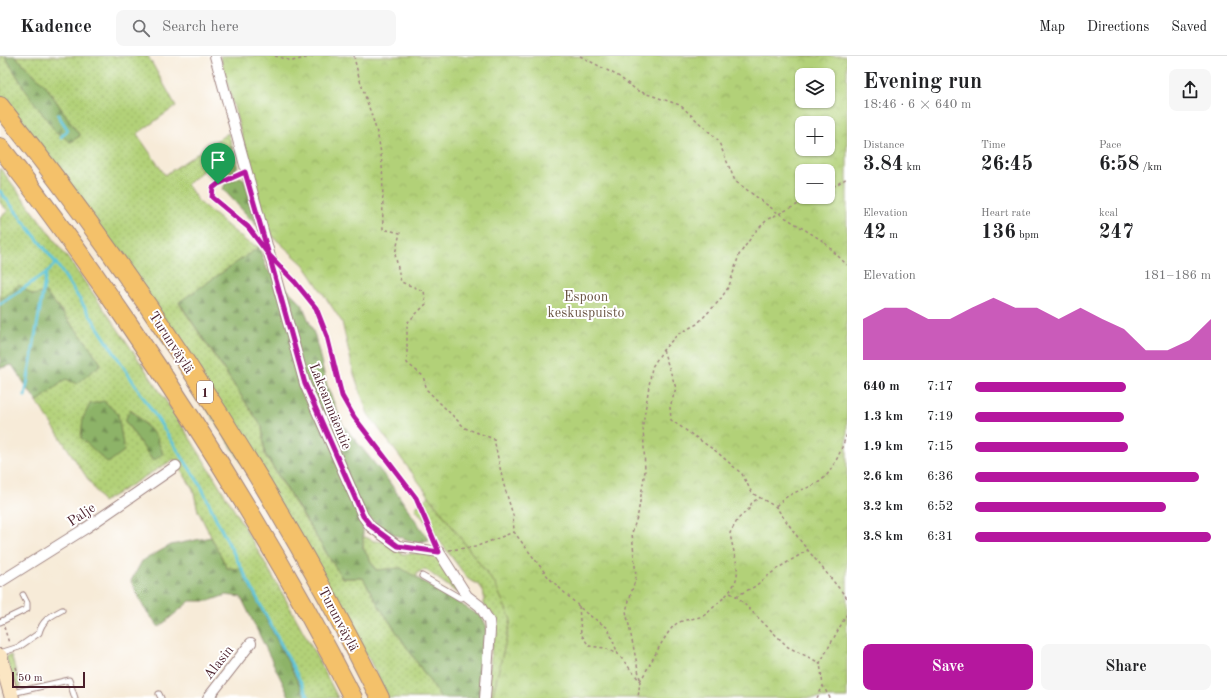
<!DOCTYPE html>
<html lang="en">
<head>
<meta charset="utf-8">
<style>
	body { margin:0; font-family:"Old Standard TT",serif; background:#f6f6f6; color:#202124; height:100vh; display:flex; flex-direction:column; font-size:15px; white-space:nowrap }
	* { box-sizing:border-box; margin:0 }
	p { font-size:13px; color:#757577 }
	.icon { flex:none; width:22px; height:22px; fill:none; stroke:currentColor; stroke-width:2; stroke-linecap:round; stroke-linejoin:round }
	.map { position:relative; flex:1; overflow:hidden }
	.panel { display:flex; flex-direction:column; background:#fff; width:380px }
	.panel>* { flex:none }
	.controls { position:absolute; left:795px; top:12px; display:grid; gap:8px }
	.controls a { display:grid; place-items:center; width:40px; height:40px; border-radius:8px; background:#fff; box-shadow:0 1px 3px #0004; font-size:20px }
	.scale { position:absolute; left:12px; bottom:10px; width:73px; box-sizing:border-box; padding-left:4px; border:2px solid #4a1f2b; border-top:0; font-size:11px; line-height:14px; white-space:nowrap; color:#4a1f2b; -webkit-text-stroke:3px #fff; paint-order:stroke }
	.pin { position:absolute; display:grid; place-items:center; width:34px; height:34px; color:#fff; margin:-41px -17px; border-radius:50% 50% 50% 0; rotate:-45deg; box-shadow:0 0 4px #0007 }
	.pin .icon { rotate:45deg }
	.round { display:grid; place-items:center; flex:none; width:42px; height:42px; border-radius:8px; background:#f6f6f6 }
	.summary { display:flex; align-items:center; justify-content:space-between; height:68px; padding:0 16px }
	h1 { font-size:22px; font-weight:600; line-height:30px }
	.stats { display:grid; grid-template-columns:repeat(3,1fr); gap:6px; height:68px; padding:4px 16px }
	.stats div { display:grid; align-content:center }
	.stats b { font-size:20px; font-weight:600 }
	.stats small { font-size:11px; font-weight:400 }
	.stats p { font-size:11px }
	.chart { height:112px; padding:8px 16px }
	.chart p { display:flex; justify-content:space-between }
	.chart svg { width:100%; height:72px; margin-top:4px; fill:#b5179e; opacity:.7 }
	.button { display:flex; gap:8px; margin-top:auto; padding:8px 16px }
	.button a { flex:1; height:46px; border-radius:8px; background:#b5179e; color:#fff; font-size:16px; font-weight:600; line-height:46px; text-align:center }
	.button a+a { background:#f6f6f6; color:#202124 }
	ul { padding:0 16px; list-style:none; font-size:13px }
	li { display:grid; grid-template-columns:64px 48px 1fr; align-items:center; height:30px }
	li i { height:10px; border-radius:5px; background:#b5179e }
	header { display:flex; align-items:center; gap:24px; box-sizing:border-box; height:56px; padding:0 20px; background:#fff; border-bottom:1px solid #e0e0e0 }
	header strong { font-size:19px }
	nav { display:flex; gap:22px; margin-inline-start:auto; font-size:14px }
	.search { width:280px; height:36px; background:#f6f6f6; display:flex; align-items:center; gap:10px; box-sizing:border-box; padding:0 14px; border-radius:8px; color:#757577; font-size:15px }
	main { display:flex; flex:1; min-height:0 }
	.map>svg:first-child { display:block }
</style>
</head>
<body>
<header>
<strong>Kadence</strong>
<div class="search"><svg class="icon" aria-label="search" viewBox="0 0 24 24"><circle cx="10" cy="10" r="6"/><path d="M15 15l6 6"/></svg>Search here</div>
<nav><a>Map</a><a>Directions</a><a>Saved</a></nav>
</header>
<main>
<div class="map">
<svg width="847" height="642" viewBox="0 0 847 642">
	<defs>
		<pattern id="grass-dots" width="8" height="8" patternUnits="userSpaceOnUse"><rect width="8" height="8" fill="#b2d178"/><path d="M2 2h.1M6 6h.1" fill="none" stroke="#9bb368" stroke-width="1.8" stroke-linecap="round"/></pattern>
		<pattern id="forest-firs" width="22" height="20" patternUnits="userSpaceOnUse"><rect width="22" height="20" fill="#8db368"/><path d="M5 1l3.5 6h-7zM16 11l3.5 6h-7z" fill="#759156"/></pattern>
		<pattern id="park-crowns" width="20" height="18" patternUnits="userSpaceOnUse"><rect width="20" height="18" fill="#b2d178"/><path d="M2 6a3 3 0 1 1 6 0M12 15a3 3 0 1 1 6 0" fill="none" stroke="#9bb368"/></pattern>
	</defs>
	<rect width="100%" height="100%" fill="#fff"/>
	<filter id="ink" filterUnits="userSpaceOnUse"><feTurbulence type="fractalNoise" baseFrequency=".025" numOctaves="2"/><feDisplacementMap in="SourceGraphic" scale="8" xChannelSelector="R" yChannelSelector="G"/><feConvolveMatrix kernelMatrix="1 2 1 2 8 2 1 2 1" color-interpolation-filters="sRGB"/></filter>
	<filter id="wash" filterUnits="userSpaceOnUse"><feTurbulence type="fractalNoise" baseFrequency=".012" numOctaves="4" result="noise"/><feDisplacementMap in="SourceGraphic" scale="16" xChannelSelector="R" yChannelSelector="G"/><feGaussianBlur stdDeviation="0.9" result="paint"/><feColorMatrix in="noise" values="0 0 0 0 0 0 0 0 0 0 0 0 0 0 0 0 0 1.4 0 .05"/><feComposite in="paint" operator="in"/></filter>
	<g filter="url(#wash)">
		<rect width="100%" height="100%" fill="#f7ebd8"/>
		<path fill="url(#grass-dots)" stroke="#7e7852" fill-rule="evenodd" d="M0,0h5l21,35 44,51 10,-6 -35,-51 -30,-29h133l28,50 -39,28 28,41 63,-42 4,13 -45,38 11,17 49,41 12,5 -80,56 83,124 3,28 77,123h21l16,28 62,92h-53l-18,-37 -348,-538 -22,-28z
			M0,112c128,165 243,343 338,530h-32l-64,-129 -15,-1 -29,-57 -5,-22 -19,-30 -71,43 -66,-100 29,-24 35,-14 -14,-21 -32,-40 -22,-8 -14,-9 -19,13v-82l8,-6 -8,-8zM131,353l25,27 -3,25 -28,-40z
			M429,440l66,88 16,36 -18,74 2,4h-8l6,-66c7,-21 -5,-15 -9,-28 0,-2 0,-6 0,-7 0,-11 -8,-14 -16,-18l-53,-71z
			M363,480l11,5 12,1 17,12 23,-1 13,4 22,35h-5l-31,-23 -8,4v6l-16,-11 -25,2 -13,-22z
			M11,599l10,33 -6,1 -9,-32z"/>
		<path fill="url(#forest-firs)" stroke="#6c694a" d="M5,0h10l30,29 35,51 -10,6 -15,-11 -29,-40z
			M232,90l6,20 -4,6 -14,7 -6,-2 -7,-10z
			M240,121l4,2 13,47 -34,-37 2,-5z
			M259,191l8,22 35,35 13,32 12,50 16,39 45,55 41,60 -13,3 -27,-10 -26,-20v35l13,22 25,-2 81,49 5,10 -4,71h-42l-62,-92 -16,-28h-21l-77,-124 -3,-27 -83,-125z
			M19,229l14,10 12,-3 42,51 14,21 -24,20 -11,-5 -29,23 -25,-37 -12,3v-69z
			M104,345l14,13 6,37 -16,12 -27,-25 2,-20 7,-14z
			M130,353l26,27 7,18 -10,7 -28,-40z
			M211,481l16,31 14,1 65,129h-16l-49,-101 -15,-2 -17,6h-19l-31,26 -15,-19 -13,-27 11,-20 29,-16z"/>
		<path fill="url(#park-crowns)" stroke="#7e7852" fill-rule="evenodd" d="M220,0h627v642h-352l-2,-4 18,-74 -16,-36 -127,-170 -14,-40 -12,-52 -38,-57 -36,-33zM802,19h26v26h-26zM802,67h26v26h-26zM802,115h26v26h-26z"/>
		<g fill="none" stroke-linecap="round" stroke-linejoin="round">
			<path stroke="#5fc6dc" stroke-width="3" d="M58,59l10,15 -7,7
				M0,135l56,72 -10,10 -46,31
				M56,207l145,223 18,39 90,173
				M25,340l21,-123"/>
		</g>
	</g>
	<g filter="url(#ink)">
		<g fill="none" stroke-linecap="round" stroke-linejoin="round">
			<defs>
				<path id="lane" d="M422,520l38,22 7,-2
					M0,566l27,-13v-6l-4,-8
					M0,597l19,-6 20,-14c3,-13 12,-17 23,-23
					M12,637l57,-13 6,18
					M159,638l2,4"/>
				<path id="street" d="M215,0l90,328 58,132 8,11 27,19 41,6 28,44 13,10 9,15 1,10 -5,67
					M0,526l86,-54 90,-62
					M208,642l43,-55"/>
				<path id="secondary" d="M0,600l12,42"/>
				<path id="highway" d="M0,50c146,184 275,382 380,592
					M0,91c45,57 87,116 128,176 82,120 159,245 225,375"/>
			</defs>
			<use href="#lane" stroke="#a08582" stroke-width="7"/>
			<use href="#street" stroke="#a08582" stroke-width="12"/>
			<use href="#secondary" stroke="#a08582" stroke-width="16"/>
			<use href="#highway" stroke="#a08582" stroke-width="20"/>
			<path stroke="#a08582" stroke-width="1.5" stroke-dasharray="3 3" stroke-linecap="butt" d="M275,0l17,5 22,-5
				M354,0c5,27 16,51 23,77 8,30 5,65 6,96l17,4 -5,21 6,28 23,9 2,13 -19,19v40l16,13 4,14 38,38 29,11 9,43 10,33 1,17 35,46 37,35 22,15 10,26 22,27 -2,17
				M580,0l38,20 20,15 42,14 38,35 17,41 43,32 45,28 24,24
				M237,119l-19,9 -5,4 -1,9 40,35
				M828,134l19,-12
				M284,214l32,38 11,28 15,60 12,21 62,81 18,43
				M663,294l13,38 -6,19 1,13 46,32 25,22 10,19 24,14 26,36 45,55
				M776,450c15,-16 26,-14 43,-24 14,-9 22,-32 28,-48
				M449,494l26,-3 39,-15
				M730,537l6,3 52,51 32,16
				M736,540l18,-9 24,-19 30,-18
				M579,550l2,28 8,12 16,2 13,6
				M4,571l5,16
				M16,611l5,16
				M640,623l-14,-68 10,-34 -4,-44 6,-19 7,-43 -2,-47 9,-57 11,-17 15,-16 19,-10 23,-24 9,-14 10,-31 16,-23 13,-13 45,-22
				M640,625c9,-13 25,-49 36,-57 7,-5 19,-5 27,-8 6,-3 11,-10 16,-14 29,-25 16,-37 11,-69l8,-14 11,-10 3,-7 8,-4
				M817,642l6,-12
				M830,642l-7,-12 -3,-23 27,-49"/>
			<use href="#lane" stroke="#fff" stroke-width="5"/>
			<use href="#street" stroke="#fff" stroke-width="10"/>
			<use href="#secondary" stroke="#fbe6c3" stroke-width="14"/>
			<use href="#highway" stroke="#f4c16a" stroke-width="18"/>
		</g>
	</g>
	<g fill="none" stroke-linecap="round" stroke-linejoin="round" filter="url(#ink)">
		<defs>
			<path id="route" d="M218,128l-5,4 -1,9 36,30 21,28 36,129 58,132 8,10 27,20 41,6 -23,-54 -62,-81 -12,-21 -15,-60 -11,-28 -21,-26 -26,-27 -24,-83 -27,12"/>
		</defs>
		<use href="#route" stroke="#fff" stroke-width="8"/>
		<use href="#route" stroke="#b5179e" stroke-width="5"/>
	</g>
	<g text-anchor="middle" stroke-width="4" stroke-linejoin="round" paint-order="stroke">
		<rect fill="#fff" stroke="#80626b" stroke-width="1" x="197" y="325" width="16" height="22" rx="3"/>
		<g font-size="13" font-weight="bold" fill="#4a1f2b">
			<text x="205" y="341">1</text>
		</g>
		<g font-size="14" fill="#695442" stroke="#fff">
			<text x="586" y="245">Espoon<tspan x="586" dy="16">keskuspuisto</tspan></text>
		</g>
		<g font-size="14" fill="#4a1f2b" stroke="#fff">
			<text transform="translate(172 286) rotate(57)" y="5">Turunväylä</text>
			<text transform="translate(331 350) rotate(68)" y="5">Lakeanmäentie</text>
			<text transform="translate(81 458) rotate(-34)" y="5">Palje</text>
			<text transform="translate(339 563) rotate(62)" y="5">Turunväylä</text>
			<text transform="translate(218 606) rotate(-52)" y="5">Alasin</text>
		</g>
	</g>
</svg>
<div class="controls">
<a><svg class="icon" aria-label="layers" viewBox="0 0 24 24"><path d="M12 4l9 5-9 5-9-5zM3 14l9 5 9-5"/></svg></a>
<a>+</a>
<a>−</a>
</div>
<div class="scale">50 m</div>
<div class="pin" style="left:218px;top:128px;background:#1e9e55"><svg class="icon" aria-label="arrive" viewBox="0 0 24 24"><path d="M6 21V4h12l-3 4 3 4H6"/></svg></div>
</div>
<section class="panel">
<div class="summary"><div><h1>Evening run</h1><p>18:46 · 6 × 640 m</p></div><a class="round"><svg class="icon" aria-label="share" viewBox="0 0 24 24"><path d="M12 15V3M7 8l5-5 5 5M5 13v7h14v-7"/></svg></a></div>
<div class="stats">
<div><p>Distance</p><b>3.84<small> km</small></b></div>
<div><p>Time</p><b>26:45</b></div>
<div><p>Pace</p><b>6:58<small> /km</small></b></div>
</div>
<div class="stats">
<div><p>Elevation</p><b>42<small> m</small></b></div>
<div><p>Heart rate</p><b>136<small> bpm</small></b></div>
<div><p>kcal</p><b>247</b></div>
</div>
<div class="chart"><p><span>Elevation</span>181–186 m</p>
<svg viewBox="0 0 160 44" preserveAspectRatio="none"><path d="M0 44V19L10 12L20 12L30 19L40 19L50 12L60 6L70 12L80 12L90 19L100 12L110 19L120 25L130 38L140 38L150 32L160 19V44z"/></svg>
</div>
<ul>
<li><b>640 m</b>7:17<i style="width:64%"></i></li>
<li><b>1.3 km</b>7:19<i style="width:63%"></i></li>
<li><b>1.9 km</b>7:15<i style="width:65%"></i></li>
<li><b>2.6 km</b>6:36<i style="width:95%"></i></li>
<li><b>3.2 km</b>6:52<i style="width:81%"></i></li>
<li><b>3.8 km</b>6:31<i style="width:100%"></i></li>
</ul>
<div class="button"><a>Save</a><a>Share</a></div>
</section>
</main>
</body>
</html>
